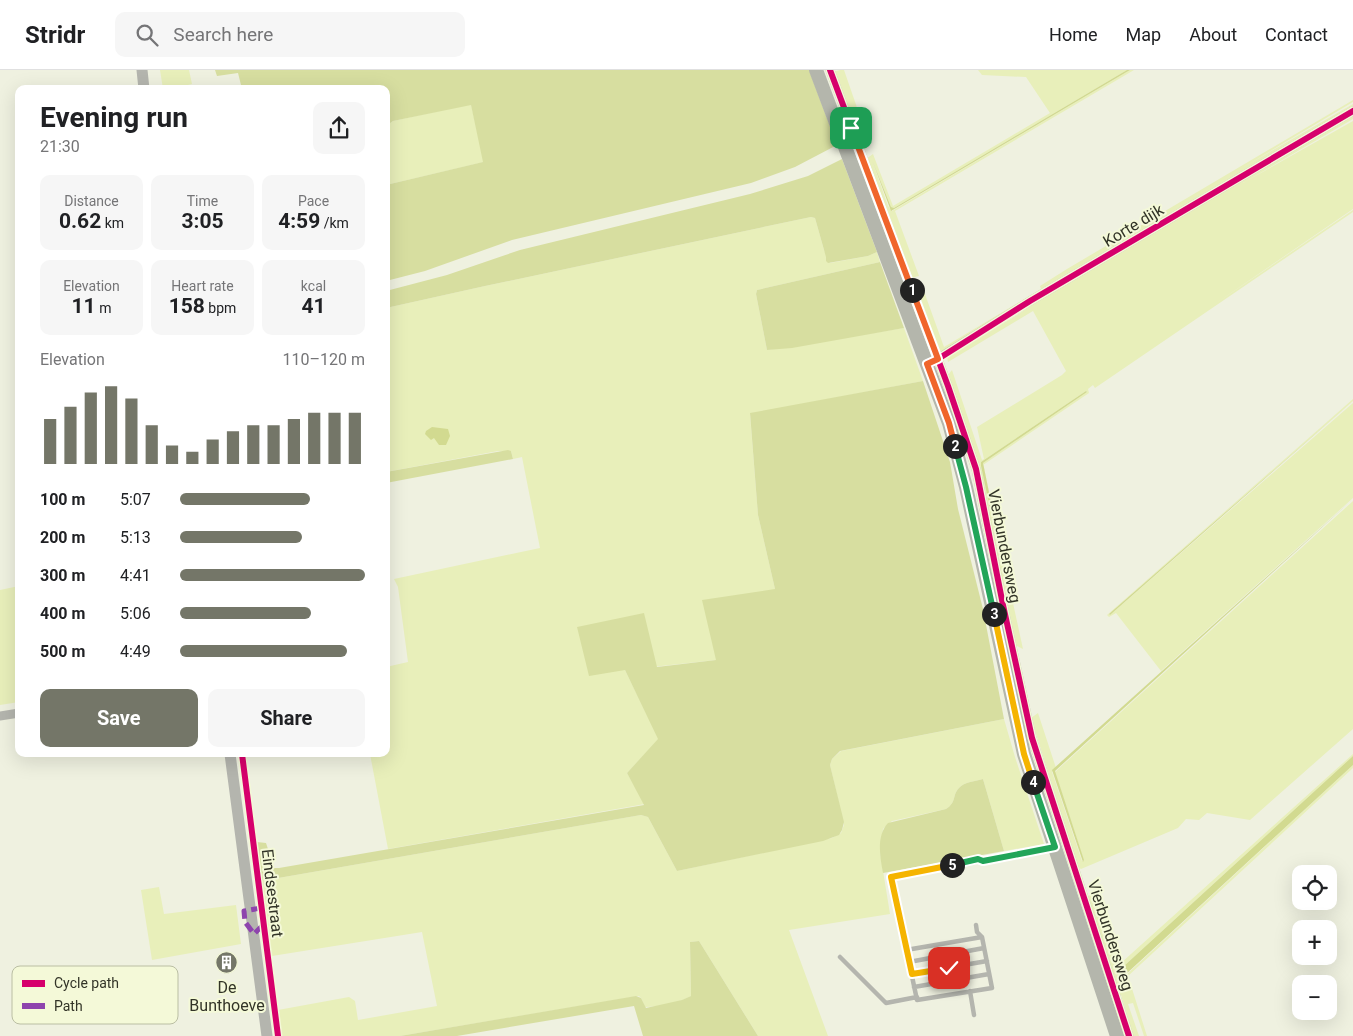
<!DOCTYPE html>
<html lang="en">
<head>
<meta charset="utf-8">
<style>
	body { margin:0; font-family:Roboto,sans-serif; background:#f6f6f6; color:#202124; height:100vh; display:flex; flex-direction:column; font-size:19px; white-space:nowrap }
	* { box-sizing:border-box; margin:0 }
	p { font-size:16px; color:#757577 }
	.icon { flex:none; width:28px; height:28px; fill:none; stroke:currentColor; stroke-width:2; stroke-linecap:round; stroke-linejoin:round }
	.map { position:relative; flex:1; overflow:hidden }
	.panel { position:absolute; left:15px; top:15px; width:375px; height:672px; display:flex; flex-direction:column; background:#fff; border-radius:10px; box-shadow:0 5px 20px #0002 }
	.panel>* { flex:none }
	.tools { position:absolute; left:1292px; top:795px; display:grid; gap:10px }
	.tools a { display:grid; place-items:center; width:45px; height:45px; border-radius:10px; background:#fff; box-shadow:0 5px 20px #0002; font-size:25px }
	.pin { position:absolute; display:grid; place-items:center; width:42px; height:42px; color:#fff; margin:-21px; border-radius:10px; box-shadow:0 2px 8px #0006 }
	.km { position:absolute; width:25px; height:25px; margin:-12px; border-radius:50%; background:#222; color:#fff; font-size:14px; line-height:25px; text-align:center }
	.round { display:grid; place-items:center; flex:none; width:52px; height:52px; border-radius:10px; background:#f6f6f6 }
	.head { display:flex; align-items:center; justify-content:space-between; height:85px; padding:0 25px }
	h1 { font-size:28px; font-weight:700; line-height:38px }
	.stats { display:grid; grid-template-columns:repeat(3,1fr); gap:8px; height:85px; padding:5px 25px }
	.stats div { display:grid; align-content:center; border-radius:10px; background:#f6f6f6; text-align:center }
	.stats b { font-size:21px; font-weight:700 }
	.stats small { font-size:14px; font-weight:400 }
	.stats p { font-size:14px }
	.chart { height:140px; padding:10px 25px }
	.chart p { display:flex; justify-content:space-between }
	.chart svg { width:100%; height:90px; margin-top:5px; stroke:#747668; stroke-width:6 }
	.primary-button { display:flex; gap:10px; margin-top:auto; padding:10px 25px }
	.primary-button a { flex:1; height:58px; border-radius:10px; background:#747668; color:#fff; font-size:20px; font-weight:700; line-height:58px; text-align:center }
	.primary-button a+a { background:#f6f6f6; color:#202124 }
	ul { padding:0 25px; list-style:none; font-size:16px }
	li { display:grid; grid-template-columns:80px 60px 1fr; align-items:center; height:38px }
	li i { height:12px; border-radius:6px; background:#747668 }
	header { display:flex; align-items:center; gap:30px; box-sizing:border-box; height:70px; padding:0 25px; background:#fff; border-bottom:1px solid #e0e0e0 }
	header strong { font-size:24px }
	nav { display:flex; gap:28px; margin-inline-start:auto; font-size:18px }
	.search { width:350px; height:45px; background:#f6f6f6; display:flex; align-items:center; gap:12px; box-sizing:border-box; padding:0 18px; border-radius:10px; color:#757577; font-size:19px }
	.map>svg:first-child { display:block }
</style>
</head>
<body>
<header>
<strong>Stridr</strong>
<div class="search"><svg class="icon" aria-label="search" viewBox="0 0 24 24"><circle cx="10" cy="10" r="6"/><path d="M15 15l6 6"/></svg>Search here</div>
<nav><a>Home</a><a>Map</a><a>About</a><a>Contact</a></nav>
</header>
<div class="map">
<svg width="1353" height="966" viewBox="0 0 1353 966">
	<rect width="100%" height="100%" fill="#eff1e0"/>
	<path fill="#e8efba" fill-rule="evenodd" d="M160,0h29l3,14 -20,5h-9z
		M840,0h4l18,52 -8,6 -21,-56z
		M978,0h149l-233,138 -3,-1 -19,-47 16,46 4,5 238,-141h4l-239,141 24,65 -8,2 -45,-119 7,-5 20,52 157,-93 -24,-36 -44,-2z
		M1353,30v2l-111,66 111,-64v4l-414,247 -25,-70 7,-2 23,64 97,-58 -1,-3 27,-17z
		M471,34l13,58 -98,23v-59l7,-5z
		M1353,44v5l-110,64 110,-62v88l-141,97 141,-96v2l-258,176 -2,-3 -5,4 1,4 -106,72 40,184 -8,-4 -33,-161 -35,-108 5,-6 30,90 2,-1 -7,-32 85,-52 4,-4 -33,-60 -85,51 -1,-5 70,-42 37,-25zM1086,321l1,1 -104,71 15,72 -1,1 -16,-70v-4z
		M811,147l4,1 9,32 6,13 38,-7 9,-4 3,10 -123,28 -1,4 11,56 137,-22 19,53 -173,33 8,101 17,74 -59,71 -91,10 34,69 -32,34 18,31 -257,45 -18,-95h16v-87l22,-5 -10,-75 -4,-8 146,-31 -18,-91 -9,2 -2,-8h-13l-112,21v-164l99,-22z
		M1353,329v2l-244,213 1,1 243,-212v95l-192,173 -45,-58 -7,4 -2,-2z
		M1353,431v228l-103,91 -43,-7 -8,7 -13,-1 -8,9 -97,41 -3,-2 -47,-149 7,-5 18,55 -4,4 30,89h2l-29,-89z
		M19,516v116l-19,3v-115z
		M1004,649l11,38 29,87 -40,7 -21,-72c-7,2 -19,3 -24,9 -7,7 -2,14 -13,21l-54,12 -9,8 -3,23 10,62 -101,16 39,106h-70l-59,-95 -9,1 1,54c-12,7 -33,11 -46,11l-4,-9 -2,-2 -239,40h-119l-3,-26 71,-13 6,4 3,19 79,-14 -15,-74 -150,24 -2,-2 -9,-73 380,-66 7,2 29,54 155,-33 9,-5 3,-8 -14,-60 2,-6 9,-8z
		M1353,684v2l-217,199 -12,11 -7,2 12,19 -4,-11 228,-211v3l-225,208 19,60h-3l-11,-33 -5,1 11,32h-6l-12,-41h-1l-33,-99 12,-3 22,70z
		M159,817l5,27 72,-9 5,39 -89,16 -11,-70z"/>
	<path fill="#d7dea0" d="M215,0h594l28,75 -42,22 -44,16 -239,57 -87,31 -39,10v-96l97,-23 -12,-57 -78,16 -7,5v-37h-144l-4,-16 -21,3z
		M842,89l35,93 -9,4 -40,7 -2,-2v-4l-11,-39 -4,-1 -326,69 -99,22v-17l61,-16 73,-25 230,-56 58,-18z
		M880,192l24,66 -112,20 -25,2 -11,-56 1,-4z
		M923,311l27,81 8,47 25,100 21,110 -164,32 -8,8 -2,6 14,57 -2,8 -3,5 -16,6 -146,30 -29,-54 -7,-2 -380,66 -4,-39 9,1 3,9 1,9 4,7h5l365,-63 -17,-32 31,-34 -33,-69 -36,6 -12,-49 67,-14 13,54 59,-7 -14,-60 73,-11 -17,-74 -8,-102z
		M508,380l3,1 2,8 -127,24v-11z
		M983,709l21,72 -121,22c-3,-16 -7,-37 5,-50l58,-14c11,-7 6,-14 13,-21 5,-6 17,-7 24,-9z
		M699,871l59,95h-115l-9,-30 -177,30h-57l236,-40 5,2 5,10 36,-8 9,-4 -1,-54z"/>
	<path fill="#d2da90" d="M1127,0h3l-239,141 -19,-51 19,47 3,1z
		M1086,321l1,1 -104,71 15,73h-2l-15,-70v-4z
		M1353,331l-243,214 -1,-1z
		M432,357l16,2 2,7 -4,9h-7l-5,-7 -3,2 -6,-6 1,-3z
		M1353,429l-298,272 29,89 -1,2 -31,-92z
		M1353,686v9l-228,210 4,13 -5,2 -8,-21 8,-3z"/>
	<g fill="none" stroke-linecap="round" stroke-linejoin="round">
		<path stroke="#b4b5ae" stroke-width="4.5" d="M976,855l1,7 5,5 10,51 -75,12 -26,-123 87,-18 5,2 70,-14
			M906,880l76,-13
			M840,887l46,46 31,-6
			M909,892l75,-14
			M912,904l75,-13
			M914,917l75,-13
			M970,921l4,24"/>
		<path stroke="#b4b5ae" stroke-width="9" d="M830,0l118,316 28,83 27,136 29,133 97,298
			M934,291l96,-60 323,-190
			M0,646l19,-3"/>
		<path stroke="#b4b5ae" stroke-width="11" d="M142,0l2,19
			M230,684l37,282"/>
		<path stroke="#b4b6ac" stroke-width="14" d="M816,0l133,353 17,64 58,267 93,282"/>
		<path stroke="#8e44ad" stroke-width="5" stroke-dasharray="10 5" stroke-linecap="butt" d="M261,838l-17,3 1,11 9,12 9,-9"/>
		<defs>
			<path id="cycleway" d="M830,0l118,316 28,83 27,136 29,133 97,298
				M927,294l11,-5 92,-58 323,-190
				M242,684l36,282"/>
		</defs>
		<use href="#cycleway" stroke="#f4f9d8" stroke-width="9"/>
		<use href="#cycleway" stroke="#d6006c" stroke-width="6"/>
	</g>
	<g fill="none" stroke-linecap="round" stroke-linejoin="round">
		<defs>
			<path id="split-1" d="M851,58l61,162"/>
			<path id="split-2" d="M912,220l26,69 -11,5 22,59 6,23"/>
			<path id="split-3" d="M955,376l11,41 28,127"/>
			<path id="split-4" d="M994,544l30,140 9,28"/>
			<path id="split-5" d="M952,795l26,-6 5,2 72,-14 -22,-65"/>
			<path id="split-6" d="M949,898l-37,6 -21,-97 61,-12"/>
		</defs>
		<use href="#split-1" stroke="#fff" stroke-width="10"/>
		<use href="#split-2" stroke="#fff" stroke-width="10"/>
		<use href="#split-3" stroke="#fff" stroke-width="10"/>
		<use href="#split-4" stroke="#fff" stroke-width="10"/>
		<use href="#split-5" stroke="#fff" stroke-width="10"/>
		<use href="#split-6" stroke="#fff" stroke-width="10"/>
		<use href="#split-1" stroke="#f0652b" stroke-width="6"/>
		<use href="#split-2" stroke="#f0652b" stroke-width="6"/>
		<use href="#split-3" stroke="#22a559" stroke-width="6"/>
		<use href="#split-4" stroke="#f5b400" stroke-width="6"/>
		<use href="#split-5" stroke="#22a559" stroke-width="6"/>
		<use href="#split-6" stroke="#f5b400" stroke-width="6"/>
	</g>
	<defs>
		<symbol id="building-disc" viewBox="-11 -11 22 22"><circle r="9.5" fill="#747668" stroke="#f4f9d8"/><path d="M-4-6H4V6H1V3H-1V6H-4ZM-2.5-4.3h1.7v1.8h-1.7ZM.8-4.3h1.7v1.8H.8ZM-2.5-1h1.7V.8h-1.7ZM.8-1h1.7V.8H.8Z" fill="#fff"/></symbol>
	</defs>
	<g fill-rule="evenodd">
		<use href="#building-disc" x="214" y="880" width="25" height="25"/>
	</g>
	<g text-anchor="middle" stroke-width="4" stroke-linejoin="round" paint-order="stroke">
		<g font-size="16" fill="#323427" stroke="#f4f9d8">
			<text transform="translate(1133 155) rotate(-31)" y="6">Korte dijk</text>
			<text transform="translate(1005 476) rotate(79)" y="6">Vierbundersweg</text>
			<text transform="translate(273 823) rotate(83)" y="6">Eindsestraat</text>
			<text transform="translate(1111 865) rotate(72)" y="6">Vierbundersweg</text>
		</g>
		<g font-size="16" fill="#323427" stroke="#f4f9d8">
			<text x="227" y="923">De<tspan x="227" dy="18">Bunthoeve</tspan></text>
		</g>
	</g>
	<rect x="12" y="896" width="166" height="58" rx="8" fill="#f4f9d8" stroke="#babea3" stroke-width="1"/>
	<rect x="22" y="910" width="23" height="7" fill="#d6006c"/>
	<rect x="22" y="933" width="23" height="6" fill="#8e44ad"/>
	<g font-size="14" fill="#323427">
		<text x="54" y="918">Cycle path</text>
		<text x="54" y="941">Path</text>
	</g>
</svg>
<div class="tools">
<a><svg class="icon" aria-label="locate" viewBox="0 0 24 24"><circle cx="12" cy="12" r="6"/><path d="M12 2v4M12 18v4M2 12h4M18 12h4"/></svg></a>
<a>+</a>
<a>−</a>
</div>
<div class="pin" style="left:851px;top:58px;background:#1e9e55"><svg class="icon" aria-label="arrive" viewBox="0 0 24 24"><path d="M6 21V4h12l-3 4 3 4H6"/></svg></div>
<div class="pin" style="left:949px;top:898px;background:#d93025"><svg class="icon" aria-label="check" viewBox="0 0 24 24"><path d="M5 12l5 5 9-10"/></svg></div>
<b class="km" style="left:912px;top:220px">1</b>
<b class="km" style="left:955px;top:376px">2</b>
<b class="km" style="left:994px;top:544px">3</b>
<b class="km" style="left:1033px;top:712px">4</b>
<b class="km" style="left:952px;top:795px">5</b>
<section class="panel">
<div class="head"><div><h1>Evening run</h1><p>21:30</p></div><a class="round"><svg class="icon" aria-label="share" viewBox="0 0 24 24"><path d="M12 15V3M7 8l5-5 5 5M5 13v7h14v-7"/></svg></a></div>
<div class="stats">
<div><p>Distance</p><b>0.62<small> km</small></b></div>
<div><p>Time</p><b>3:05</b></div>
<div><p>Pace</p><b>4:59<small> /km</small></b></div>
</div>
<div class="stats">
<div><p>Elevation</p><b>11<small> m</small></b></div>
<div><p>Heart rate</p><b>158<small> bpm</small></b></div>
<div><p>kcal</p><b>41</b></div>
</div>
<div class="chart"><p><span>Elevation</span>110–120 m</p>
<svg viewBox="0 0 160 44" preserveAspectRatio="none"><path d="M5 44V22M15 44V16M25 44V9M35 44V6M45 44V12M55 44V25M65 44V35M75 44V38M85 44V32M95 44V28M105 44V25M115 44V25M125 44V22M135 44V19M145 44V19M155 44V19"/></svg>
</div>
<ul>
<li><b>100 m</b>5:07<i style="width:70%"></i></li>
<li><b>200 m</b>5:13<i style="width:66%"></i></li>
<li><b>300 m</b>4:41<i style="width:100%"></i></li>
<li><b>400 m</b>5:06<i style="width:71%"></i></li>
<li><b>500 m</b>4:49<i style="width:90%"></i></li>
</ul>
<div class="primary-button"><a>Save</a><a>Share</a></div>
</section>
</div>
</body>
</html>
